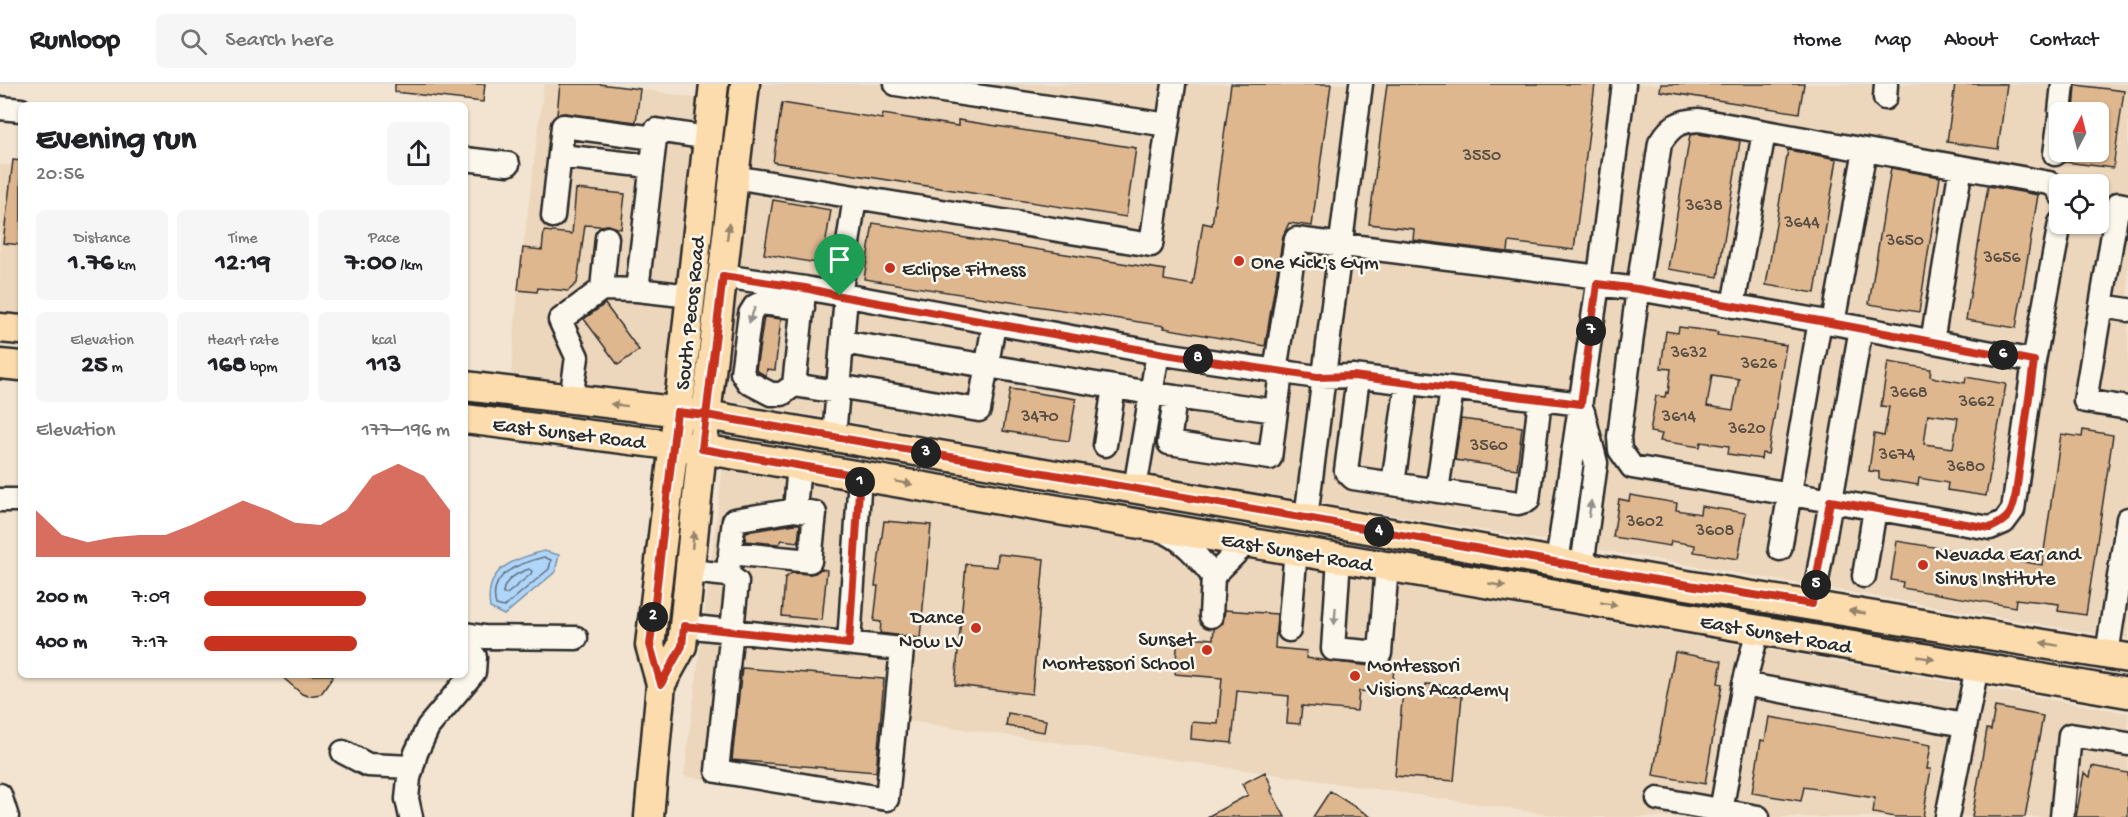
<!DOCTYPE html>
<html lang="en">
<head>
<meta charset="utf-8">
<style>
	body { margin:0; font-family:"Gochi Hand",sans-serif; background:#f6f6f6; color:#202124; height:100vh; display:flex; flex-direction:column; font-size:22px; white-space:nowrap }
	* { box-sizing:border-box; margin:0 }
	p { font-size:20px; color:#757577 }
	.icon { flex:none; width:33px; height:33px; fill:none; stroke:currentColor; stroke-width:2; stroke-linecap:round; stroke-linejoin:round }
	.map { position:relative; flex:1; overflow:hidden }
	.details { position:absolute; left:18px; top:18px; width:450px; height:576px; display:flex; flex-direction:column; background:#fff; border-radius:9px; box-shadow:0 2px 4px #0004 }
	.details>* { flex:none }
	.needle { width:39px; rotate:7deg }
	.tools { position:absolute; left:2049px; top:18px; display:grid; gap:12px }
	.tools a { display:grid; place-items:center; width:60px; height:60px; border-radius:9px; background:#fff; box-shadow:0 2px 4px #0004; font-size:30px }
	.pin { position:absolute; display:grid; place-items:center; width:51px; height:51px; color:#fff; margin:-62px -26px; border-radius:50% 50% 50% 0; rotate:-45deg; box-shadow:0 0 6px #0007 }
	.pin .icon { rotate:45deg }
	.km { position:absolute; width:30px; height:30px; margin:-15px; border-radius:50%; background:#222; color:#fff; font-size:16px; line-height:30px; text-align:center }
	.round { display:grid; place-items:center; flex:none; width:63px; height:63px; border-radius:9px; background:#f6f6f6 }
	.summary { display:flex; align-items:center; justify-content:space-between; height:102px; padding:0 18px }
	h1 { font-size:33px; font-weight:800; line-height:45px }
	.metrics { display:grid; grid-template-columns:repeat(3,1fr); gap:9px; height:102px; padding:6px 18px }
	.metrics div { display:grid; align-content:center; border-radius:9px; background:#f6f6f6; text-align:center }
	.metrics b { font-size:26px; font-weight:800 }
	.metrics small { font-size:16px; font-weight:400 }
	.metrics p { font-size:16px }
	.chart { height:168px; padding:12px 18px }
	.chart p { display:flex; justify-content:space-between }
	.chart svg { width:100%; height:108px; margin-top:6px; fill:#c8321e; opacity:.7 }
	ul { padding:0 18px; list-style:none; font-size:20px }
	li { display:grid; grid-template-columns:96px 72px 1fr; align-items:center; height:45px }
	li i { height:15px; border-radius:8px; background:#c8321e }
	header { display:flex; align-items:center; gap:36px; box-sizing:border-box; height:84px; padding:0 30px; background:#fff; border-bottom:2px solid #e0e0e0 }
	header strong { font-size:28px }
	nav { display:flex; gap:33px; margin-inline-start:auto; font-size:21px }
	.search { width:420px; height:54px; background:#f6f6f6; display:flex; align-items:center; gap:15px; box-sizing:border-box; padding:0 21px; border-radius:9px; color:#757577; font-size:22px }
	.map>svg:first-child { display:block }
</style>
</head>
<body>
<header>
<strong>Runloop</strong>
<div class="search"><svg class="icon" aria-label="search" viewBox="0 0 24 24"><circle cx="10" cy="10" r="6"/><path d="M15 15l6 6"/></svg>Search here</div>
<nav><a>Home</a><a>Map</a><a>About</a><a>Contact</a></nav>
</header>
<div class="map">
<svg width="2128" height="733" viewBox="0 0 2128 733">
	<rect width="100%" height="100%" fill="#f2e4d0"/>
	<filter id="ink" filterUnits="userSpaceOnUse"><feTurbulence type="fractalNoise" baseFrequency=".0167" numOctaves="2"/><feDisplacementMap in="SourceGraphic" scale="12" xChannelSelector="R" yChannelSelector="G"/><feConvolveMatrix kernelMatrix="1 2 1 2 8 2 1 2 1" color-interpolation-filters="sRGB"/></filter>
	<g filter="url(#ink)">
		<path fill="#ecd6bc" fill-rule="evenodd" d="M544,0h55l41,5 90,15 26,-20h1372v555l-1019,-172 -366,-64 -232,-29 7,-84zM2060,28h38v40h-38zM2060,100h38v40h-38z
			M0,81l21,1v164l-21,-2z
			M724,375l453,82 229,45 722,127v104h-560l-659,-96 -12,88 -213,-33z"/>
		<path fill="#afd5f9" stroke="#7a91a7" stroke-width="1.5" d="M544,467l15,4 -4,17 -51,43 -14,-7c-6,-40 22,-48 54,-57z"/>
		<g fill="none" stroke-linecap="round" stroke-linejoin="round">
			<path stroke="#606f7d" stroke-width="1.5" d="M544,473l7,3 -2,9 -45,38 -8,-2c-9,-32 25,-42 48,-48z
				M529,485l3,2 -1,3 -24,20h-4c0,-14 14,-21 26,-25z"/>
		</g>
		<path fill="#deb78f" stroke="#2b2b2b" stroke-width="1.5" fill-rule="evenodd" d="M395,0h90l-2,18 -88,-10z
			M560,0h39l41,5 -4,33 -71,-9 -8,1z
			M1231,0h100l-19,142 -23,-3 -6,13 -18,110 -101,-18 1,-2 -301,-47 9,-56 292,47 -1,10 29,5 10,-62 9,2z
			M1387,0h208l-21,166 -65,-8 -1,10 -95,-12 1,-11 -45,-5z
			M1661,0h143l-5,29 -139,-22z
			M1955,0h52l-9,65 -51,-7z
			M2076,1l48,6 -11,77 -47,-6 3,-10h29v-40h-24z
			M782,19l100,16 1,-5 75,12v-6l178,28 -10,69 -353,-55z
			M1698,50l42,7 -22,136 -50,-8 22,-134z
			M1788,66l49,9 -22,134 -49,-8z
			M13,76l8,1v84l-18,-2z
			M1891,84l49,9 -21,135 -50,-8z
			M1988,102l50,9 -22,133 -50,-8z
			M576,105l49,5 -4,35 -13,-4 -8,1 -15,-1 -8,58 -9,8 -30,-3 -1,4 -19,-2 5,-42 19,2 2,-19 28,3z
			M773,116l58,10 -9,54 -58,-10z
			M605,220l34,46 -21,15 -34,-46z
			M764,233l17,2 -6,51 -8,-1 -1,7 -10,-6z
			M1679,243l39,5 -1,3 69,10 -18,109 -6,-1 -1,6 -33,-5 1,-8 -28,-4 -1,5 -40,-6 2,-7 -12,-2 6,-36 9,1 1,-5 2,1 3,-24 -10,-1 5,-37 12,2zM1712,291l27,4 -6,31 -26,-4z
			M1888,278l43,7 -1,7 6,2 29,5 1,-6 40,7 -20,112 -39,-6 1,-7 -29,-5 -1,7 -39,-6v-7l-10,-1 5,-37 10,2 5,-29 -8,-1zM1928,330l30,4 -5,30 -29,-4z
			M1010,305l66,10 -7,42 -66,-10z
			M1461,335l61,8 -5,42 -62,-9z
			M2083,346l30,5 -27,180 -28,-4 1,-7 -43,-5 -1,8 -113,-19 1,-6 -12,-2 6,-39 145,24 19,-131 21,3z
			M1630,411l47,8 -1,7 24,4 1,-8 45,7 -8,46 -44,-7 1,-7 -24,-4 -1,5 -57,-9 6,-38 10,2z
			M884,437l47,4 -11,113 -40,-5 1,-11 -7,-1 4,-35h-3z
			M795,440h5l-2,18 -16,-2 -3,4 -34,-3 1,-9z
			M998,470l46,5 -12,135 -77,-9 11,-121 31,3z
			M821,485l6,1 -5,50 -40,-4 3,-38 7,-5 17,1 6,-1z
			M1225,526l52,4 -2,34 32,3 -1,7 88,11 -3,25 -32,-3 -2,20 -55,-5 -2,18 -13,-1 2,-27 -52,-5 -5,52 -41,-4 1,-17 26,2 4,-46 -47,-4 3,-38 35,3 1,-10 9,-6z
			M1675,568l47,9 -4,22 4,1 -17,100 -52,-9z
			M742,584l142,11 -8,93 -144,-12z
			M280,591h54l-13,19 -13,2 -6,-2z
			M1426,600l14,1 -1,9 23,2 -8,85 -59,-5 8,-85 22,2z
			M1995,623l48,9 -18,101h-53l15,-88 4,1z
			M1008,629l38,7 -2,12 -38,-6z
			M1769,633l162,28 -4,24h4l-8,48h-28l-22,-4 2,-15 -71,-11 -3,14 -49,-8 9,-53 4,1z
			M2092,682l36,7v44h-52l8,-44 6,4z
			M1265,688l7,15 -1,4 14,26h-78l41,-22 -6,-11z
			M1330,707l41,26h-58z"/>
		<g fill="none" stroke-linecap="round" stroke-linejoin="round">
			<defs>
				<path id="minor" d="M1885,14l1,-14
					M0,24l21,2
					M2060,28l3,-28
					M1168,41l6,-41
					M2055,70l5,-37
					M560,72l90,10
					M465,75l43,5
					M734,93l121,20 -15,99
					M855,113l296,48 17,-120 -272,-41
					M2128,122l-10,-2 -33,197 43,7
					M553,132l10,-90 92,12
					M723,192l82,12 353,65 159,24 36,-1 228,28
					M1597,200l41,5 223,39 -48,276
					M602,205l5,-51
					M637,206l54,6
					M804,209l-10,92 43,7
					M1733,222l31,-174
					M2101,222l27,4
					M1833,239l32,-173
					M1861,244l173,33 26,-138
					M842,258l4,-45
					M1932,258l29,-175
					M2034,277l-21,149 -9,12 -14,6 -358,-61 -12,-17 -1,-13 19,-148 22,-146c11,-17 18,-22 39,-23l350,63 9,5 2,6
					M1275,287l21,-132 303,38
					M1358,293l-12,94 7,7 165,25 10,-3 12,-100
					M794,301l-12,9h-11l-23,-12 -6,-9 8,-59 5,-8 6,-3 42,5
					M838,302l141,24 15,-86
					M571,315l6,-42 -17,-37 42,-31 35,1 19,-160 52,8
					M1276,327l-101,-14 -6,46 101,15 11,-86
					M834,353l8,-95 333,55
					M1105,361l9,-58
					M1393,400l14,-101
					M1135,404l23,-135
					M1437,407l15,-102
					M0,416h21
					M795,426l-61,10 -4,33 80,8 5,-48 -20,-3 4,-45
					M1306,434l55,-434
					M1163,447c23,10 35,26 50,45l34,-34
					M1780,465l40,-228
					M1339,474l-6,91 47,4 7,-87
					M1557,479l42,-286 25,-193
					M1582,483l14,-104 -13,-51
					M690,487l38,4 1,-14
					M1864,492l11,-67
					M1211,532l2,-40
					M684,542l218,23 -15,150 -170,-28 20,-189 -9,-7
					M1289,546l7,-80
					M465,550l19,3 92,1
					M849,559l11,-167
					M2107,570l21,-135
					M1744,600l220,41
					M343,668l25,13 44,2
					M0,711l7,22
					M1658,715l100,18
					M1721,727l23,-127 14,-54
					M411,733l-4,-18 2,-21 7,-25 12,-26 46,-55 1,-15 -10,-12
					M1947,733l30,-150
					M2062,733l8,-82 58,9"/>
				<path id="major" d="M0,244l21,2
					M0,280l21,2
					M465,302l241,29 600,103 344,61 478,79
					M465,335l237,30 1426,244
					M661,600l21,-38 20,-197 43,-365
					M649,733l12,-133 -11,-39 31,-260 33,-301"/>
			</defs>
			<use href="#minor" stroke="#2b2b2b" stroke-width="27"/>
			<use href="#major" stroke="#2b2b2b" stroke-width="33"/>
			<use href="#minor" stroke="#fbf7ec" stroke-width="22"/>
			<use href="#major" stroke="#fcdcac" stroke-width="28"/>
		</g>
		<defs><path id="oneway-solid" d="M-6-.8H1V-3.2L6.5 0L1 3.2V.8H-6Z" transform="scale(1.5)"/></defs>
		<g fill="#94846c">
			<use href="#oneway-solid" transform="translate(728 148) rotate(-83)"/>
			<use href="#oneway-solid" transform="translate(619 321) rotate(-173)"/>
			<use href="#oneway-solid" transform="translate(904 399) rotate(10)"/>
			<use href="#oneway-solid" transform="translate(693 456) rotate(-84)"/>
			<use href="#oneway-solid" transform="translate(1497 501) rotate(10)"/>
			<use href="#oneway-solid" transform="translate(1609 520) rotate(10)"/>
			<use href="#oneway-solid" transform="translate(1857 528) rotate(-170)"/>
			<use href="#oneway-solid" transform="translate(2049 560) rotate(-170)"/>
			<use href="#oneway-solid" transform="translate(1926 574) rotate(10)"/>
		</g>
		<g fill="#93918c">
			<use href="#oneway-solid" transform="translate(752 231) rotate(110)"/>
			<use href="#oneway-solid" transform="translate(1590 425) rotate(-82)"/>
			<use href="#oneway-solid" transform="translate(1335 532) rotate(94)"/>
		</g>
	</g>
	<g fill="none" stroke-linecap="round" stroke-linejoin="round" filter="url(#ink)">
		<defs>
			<path id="route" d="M840,212l-35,-8 -82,-12c-7,58 -14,115 -21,173l158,27 -11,168 -165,-18 -2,20 -21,38 -11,-39 27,-233 29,3 600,103 344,61 162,25 18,-103 160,27c20,-9 22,-15 26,-35l18,-132 -214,-40 -182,-32 -41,-5 -16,120 -228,-28 -36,1 -152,-23 -325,-58"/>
		</defs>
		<use href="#route" stroke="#fff" stroke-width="12"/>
		<use href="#route" stroke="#c8321e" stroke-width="8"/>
	</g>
	<g fill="#c8321e" stroke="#fbf7ec" stroke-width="2">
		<circle cx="1239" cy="177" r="6"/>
		<circle cx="890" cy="184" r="6"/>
		<circle cx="1923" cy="481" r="6"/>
		<circle cx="976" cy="544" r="6"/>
		<circle cx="1207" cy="566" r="6"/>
		<circle cx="1355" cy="592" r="6"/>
	</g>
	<g text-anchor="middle" stroke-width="5" stroke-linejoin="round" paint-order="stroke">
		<g font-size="18" fill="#584e44">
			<text x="1482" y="76">3550</text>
			<text x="1704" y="126">3638</text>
			<text x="1802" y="143">3644</text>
			<text x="1905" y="161">3650</text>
			<text x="2002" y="178">3656</text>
			<text x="1689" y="273">3632</text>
			<text x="1759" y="284">3626</text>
			<text x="1909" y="313">3668</text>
			<text x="1977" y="322">3662</text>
			<text x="1040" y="337">3470</text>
			<text x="1679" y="337">3614</text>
			<text x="1747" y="349">3620</text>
			<text x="1489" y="366">3560</text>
			<text x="1897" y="375">3674</text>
			<text x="1966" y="387">3680</text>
			<text x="1645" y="442">3602</text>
			<text x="1715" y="451">3608</text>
		</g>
		<g font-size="21" fill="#2b2b2b" stroke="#fbf7ec" text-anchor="start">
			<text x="1251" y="184">One Kick's Gym</text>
			<text x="902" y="191">Eclipse Fitness</text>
			<text x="1935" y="476">Nevada Ear and<tspan x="1935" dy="24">Sinus Institute</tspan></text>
			<text x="964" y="539" text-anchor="end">Dance<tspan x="964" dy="24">Now LV</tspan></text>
			<text x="1195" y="561" text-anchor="end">Sunset<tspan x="1195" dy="24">Montessori School</tspan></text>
			<text x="1367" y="587">Montessori<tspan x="1367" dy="24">Visions Academy</tspan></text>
		</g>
		<g font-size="21" fill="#2b2b2b" stroke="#fbf7ec">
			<text transform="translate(689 229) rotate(-84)" y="7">South Pecos Road</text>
			<text transform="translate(569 348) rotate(7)" y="7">East Sunset Road</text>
			<text transform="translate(1297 467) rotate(10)" y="7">East Sunset Road</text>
			<text transform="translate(1776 549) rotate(10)" y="7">East Sunset Road</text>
		</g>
	</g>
</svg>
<div class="tools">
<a><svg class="needle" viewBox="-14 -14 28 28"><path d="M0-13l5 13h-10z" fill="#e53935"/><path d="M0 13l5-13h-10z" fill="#757577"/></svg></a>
<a><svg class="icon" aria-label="locate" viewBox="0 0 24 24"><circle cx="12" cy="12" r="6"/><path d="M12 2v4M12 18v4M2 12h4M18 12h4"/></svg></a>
</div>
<div class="pin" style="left:840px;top:212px;background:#1e9e55"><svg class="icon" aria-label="arrive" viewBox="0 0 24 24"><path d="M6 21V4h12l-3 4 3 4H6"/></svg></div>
<b class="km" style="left:860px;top:398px">1</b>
<b class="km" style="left:653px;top:533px">2</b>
<b class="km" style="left:926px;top:369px">3</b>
<b class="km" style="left:1379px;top:448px">4</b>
<b class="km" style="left:1816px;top:501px">5</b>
<b class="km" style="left:2003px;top:271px">6</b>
<b class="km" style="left:1591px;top:247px">7</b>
<b class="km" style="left:1198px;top:275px">8</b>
<section class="details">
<div class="summary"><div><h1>Evening run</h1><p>20:56</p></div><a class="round"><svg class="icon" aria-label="share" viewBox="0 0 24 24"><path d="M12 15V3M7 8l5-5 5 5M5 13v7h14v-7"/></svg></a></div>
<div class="metrics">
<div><p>Distance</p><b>1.76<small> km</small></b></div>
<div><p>Time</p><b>12:19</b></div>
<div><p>Pace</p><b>7:00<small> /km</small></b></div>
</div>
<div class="metrics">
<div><p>Elevation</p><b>25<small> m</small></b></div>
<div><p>Heart rate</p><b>168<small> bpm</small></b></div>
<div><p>kcal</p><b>113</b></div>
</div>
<div class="chart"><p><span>Elevation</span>177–196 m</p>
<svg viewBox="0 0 160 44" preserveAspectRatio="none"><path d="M0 44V25L10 35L20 38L30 36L40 35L50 35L60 31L70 26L80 21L90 25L100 30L110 31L120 25L130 11L140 6L150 11L160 25V44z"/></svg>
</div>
<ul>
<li><b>200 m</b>7:09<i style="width:66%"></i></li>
<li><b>400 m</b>7:17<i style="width:62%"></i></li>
</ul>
</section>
</div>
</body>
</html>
